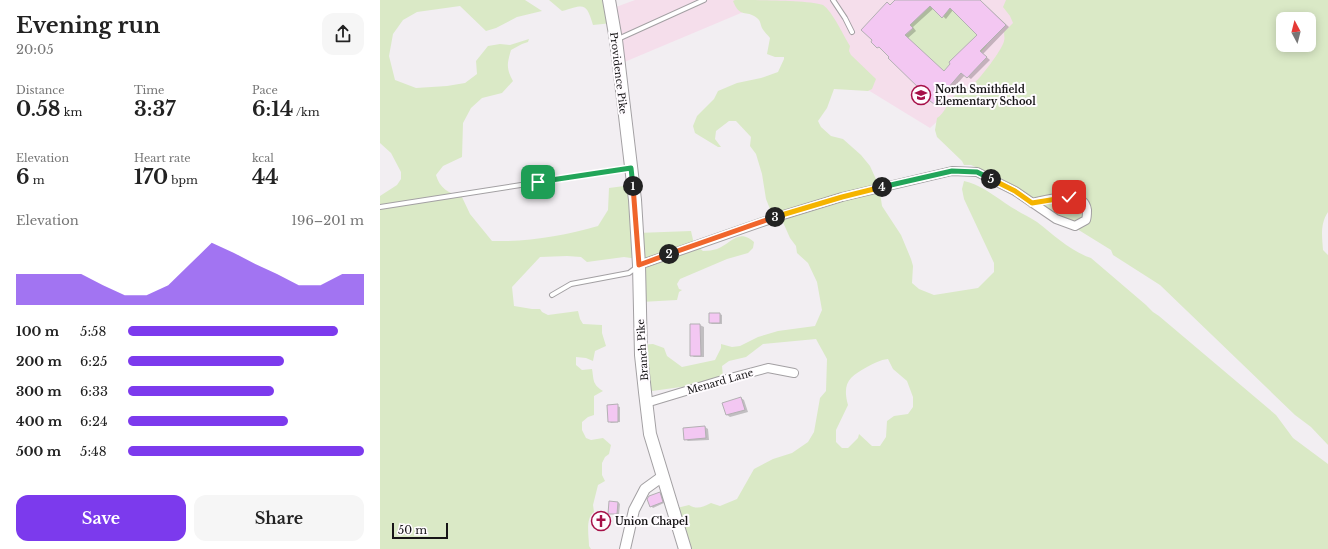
<!DOCTYPE html>
<html lang="en">
<head>
<meta charset="utf-8">
<style>
	body { margin:0; font-family:"Libre Baskerville",serif; background:#f6f6f6; color:#222; height:100vh; display:flex; flex-direction:column; font-size:15px; white-space:nowrap }
	* { box-sizing:border-box; margin:0 }
	p { font-size:13px; color:#767676 }
	.icon { flex:none; width:22px; height:22px; fill:none; stroke:currentColor; stroke-width:2; stroke-linecap:round; stroke-linejoin:round }
	.map { position:relative; flex:1; overflow:hidden }
	.drawer { display:flex; flex-direction:column; background:#fff; width:380px }
	.drawer>* { flex:none }
	.needle { width:26px; rotate:353deg }
	.buttons { position:absolute; left:896px; top:12px; display:grid; gap:8px }
	.buttons a { display:grid; place-items:center; width:40px; height:40px; border-radius:8px; background:#fff; box-shadow:0 2px 10px #0003; font-size:20px }
	.scale { position:absolute; left:12px; bottom:10px; width:56px; box-sizing:border-box; padding-left:4px; border:2px solid #171517; border-top:0; font-size:11px; line-height:14px; white-space:nowrap; color:#171517; -webkit-text-stroke:3px #fffcff; paint-order:stroke }
	.pin { position:absolute; display:grid; place-items:center; width:34px; height:34px; color:#fff; margin:-17px; border-radius:8px; box-shadow:0 2px 6px #0006 }
	.km { position:absolute; width:20px; height:20px; margin:-10px; border-radius:50%; background:#222; color:#fff; font-size:11px; line-height:20px; text-align:center }
	.round { display:grid; place-items:center; flex:none; width:42px; height:42px; border-radius:12px; background:#f6f6f6 }
	.head { display:flex; align-items:center; justify-content:space-between; height:68px; padding:0 16px }
	h1 { font-size:22px; font-weight:800; line-height:30px }
	.stats { display:grid; grid-template-columns:repeat(3,1fr); gap:6px; height:68px; padding:4px 16px }
	.stats div { display:grid; align-content:center }
	.stats b { font-size:20px; font-weight:800 }
	.stats small { font-size:11px; font-weight:400 }
	.stats p { font-size:11px }
	.chart { height:112px; padding:8px 16px }
	.chart p { display:flex; justify-content:space-between }
	.chart svg { width:100%; height:72px; margin-top:4px; fill:#7c3aed; opacity:.7 }
	.cta { display:flex; gap:8px; margin-top:auto; padding:8px 16px }
	.cta a { flex:1; height:46px; border-radius:12px; background:#7c3aed; color:#fff; font-size:16px; font-weight:800; line-height:46px; text-align:center }
	.cta a+a { background:#f6f6f6; color:#222 }
	ul { padding:0 16px; list-style:none; font-size:13px }
	li { display:grid; grid-template-columns:64px 48px 1fr; align-items:center; height:30px }
	li i { height:10px; border-radius:5px; background:#7c3aed }
	main { display:flex; flex:1; min-height:0 }
	.map>svg:first-child { display:block }
</style>
</head>
<body>
<main>
<section class="drawer">
<div class="head"><div><h1>Evening run</h1><p>20:05</p></div><a class="round"><svg class="icon" aria-label="share" viewBox="0 0 24 24"><path d="M12 15V3M7 8l5-5 5 5M5 13v7h14v-7"/></svg></a></div>
<div class="stats">
<div><p>Distance</p><b>0.58<small> km</small></b></div>
<div><p>Time</p><b>3:37</b></div>
<div><p>Pace</p><b>6:14<small> /km</small></b></div>
</div>
<div class="stats">
<div><p>Elevation</p><b>6<small> m</small></b></div>
<div><p>Heart rate</p><b>170<small> bpm</small></b></div>
<div><p>kcal</p><b>44</b></div>
</div>
<div class="chart"><p><span>Elevation</span>196–201 m</p>
<svg viewBox="0 0 160 44" preserveAspectRatio="none"><path d="M0 44V25L10 25L20 25L30 25L40 32L50 38L60 38L70 32L80 19L90 6L100 12L110 19L120 25L130 32L140 32L150 25L160 25V44z"/></svg>
</div>
<ul>
<li><b>100 m</b>5:58<i style="width:89%"></i></li>
<li><b>200 m</b>6:25<i style="width:66%"></i></li>
<li><b>300 m</b>6:33<i style="width:62%"></i></li>
<li><b>400 m</b>6:24<i style="width:68%"></i></li>
<li><b>500 m</b>5:48<i style="width:100%"></i></li>
</ul>
<div class="cta"><a>Save</a><a>Share</a></div>
</section>
<div class="map">
<svg width="948" height="549" viewBox="0 0 948 549">
	<rect width="100%" height="100%" fill="#f2eef2"/>
	<path fill="#f5deeb" d="M255,0h395l-16,51 -84,77 -129,-79 -41,-44 -138,58 -6,-56z"/>
	<path fill="#dae9c6" fill-rule="evenodd" d="M0,0h145l17,11 -25,6 -21,11 -10,3 -26,-25 -43,6 -14,8 -10,14 -4,22 6,24 21,8 31,-2 18,-3 12,-9 -1,-13 12,-15 12,-2 10,1 19,-6 -1,3 -6,2 -11,6c-4,14 -5,18 2,31l-11,12 -20,5 -11,10 -8,15 -1,34 -19,9 -7,9c3,12 13,20 25,20l9,19 22,27c35,1 72,-5 106,-15l10,-16 1,-22 23,-3 5,48 54,-2 3,13 9,7c5,0 10,-1 14,-2 15,-6 21,-21 37,-7l-1,6 -5,5 -21,6 -47,20 -3,5 2,5 3,1 -3,2 -2,8 -36,2 -3,-43 -14,-2 -37,5 -6,-5 -14,-1 -27,1 -28,30 2,19 18,3h8l2,3 6,3 30,-4 2,8 3,5 19,1v8l4,13 -11,5 -2,10 -7,-3 -10,-1v8l6,5 10,-1c2,11 0,15 11,22l-9,5v19l-6,2 -6,5v8l4,8 5,2 12,-2 8,7 -2,9 -4,3 -3,6v12l3,6 -7,4 -5,20 1,7c-9,6 -5,24 -5,34l2,3h-211v-353l17,-11 4,-6v-7l-10,-19 -11,-10z
		M169,0h61l2,23 -19,2c-7,-24 -9,-20 -31,-14z
		M355,0c17,0 77,0 88,5 10,7 20,30 27,41l-1,5 2,4 25,24 -4,10 -4,2 -34,-2 -7,19 -9,13 3,6 10,9 12,3 18,16 9,11 9,20 3,20 19,29 10,24 2,7 -1,17 7,6 15,6 44,-7 16,-16v-9l-30,-64 -2,-10 2,-8c15,3 28,13 41,22 10,7 21,12 32,19 17,13 33,29 54,36l55,47 7,7 6,4 117,99 17,23 35,26v85h-642l-13,-40 16,-4c8,5 14,2 22,-2l9,3 17,-7 17,-30 19,-10 19,-6 16,-11 6,-10 6,-34 6,-7 1,-32 -11,-20 -53,5 -17,13 -17,4 -7,5 1,11 -28,8 -50,7 -4,-47 12,-1 11,4 3,8 15,11 33,-7 6,-12v-4l11,3 8,-1 18,-9 20,-6 37,-5 7,-16 -5,-28 -9,-19 -11,-10 -1,-7 -6,-8 -8,-18 -10,-6 -6,-15 -4,-25 -6,-20 -6,-8 1,-9 -15,-16h-7l-13,10 -1,8 6,8h-3l-23,-14 -2,-7 4,-10 17,-17 4,-8 19,-8 24,-5 17,-6 6,-13v-2h-9l-8,-3 3,-16c-2,-3 -6,-6 -8,-10 -2,-4 -1,-7 -5,-10 -11,-9 -17,1 -24,-17zM508,359l5,10 14,12 6,16v10l-5,7 -14,2 -7,5 -1,16 -6,9h-8l-13,-12 -1,4 -10,10h-6l-6,-6v-12l12,-25c-6,-22 1,-28 19,-38 7,-4 13,-7 21,-8z
		M626,0h322v212c-8,12 -6,24 -5,38l5,5v190l-17,-18 -16,-12 -135,-130 -47,-30 -2,-5 -131,-81 -9,-4h-7l-2,-4 -25,-24 -2,-7 2,-12c8,-5 10,-15 17,-22 5,-5 13,-7 19,-12 7,-5 29,-34 31,-43 1,-3 0,-6 0,-9l9,-9 -3,-7 -7,-9zM903,19h26v26h-26z
		M550,6l20,2 37,37 -6,7 -11,-10 -21,20 1,2 -6,7 -48,-28 17,-14 -3,-4z"/>
	<path fill="#0003" fill-rule="evenodd" d="M516,0h84l29,27 -26,27 7,6 -19,19 -6,-4 -27,30 -4,-2 -43,-46 -9,-8 -4,-2 13,-41zM554,8l12,11 7,-9 25,25 -34,37 -36,-34 8,-7 -3,-4z
		M330,314h10l2,1v9h-10l-2,-1z
		M311,325h9l4,2v30h-10l-3,-2z
		M361,398l3,2 4,12 -18,5 -3,-2z
		M237,406l3,1v15l-9,1 -2,-2z
		M325,427l3,2 1,11 -21,1 -3,-2z
		M280,493l2,1 2,9 -11,5 -2,-2z
		M238,502l2,2 -1,11 -10,-2z"/>
	<path fill="#f3c7f2" stroke="#b3b0b3" fill-rule="evenodd" d="M515,0h85l26,25 -26,26 7,6 -20,21 -6,-5 -27,31 -13,-10 2,-2 -35,-34 1,-1 -10,-10 -2,1 -6,-6 1,-2 -11,-10 26,-28 3,3zM550,6l12,12 8,-10 27,27 -28,27 1,2 -6,7 -39,-36 8,-7 -3,-3z
		M329,313h11v10h-11z
		M310,324h10l1,32h-11z
		M361,397l4,13 -19,5 -4,-12z
		M238,404v18h-10l-1,-17z
		M325,426l1,12 -22,2 -1,-12z
		M280,492l3,10 -13,5 -3,-8 2,-3z
		M229,501l9,1 -1,12h-9z"/>
	<g fill="none" stroke-linecap="round" stroke-linejoin="round">
		<defs>
			<path id="service" d="M453,0l12,18 7,14
				M238,39l86,-39
				M0,207l250,-39
				M172,295l19,-11 58,-11 8,-6"/>
			<path id="minor" d="M259,265l141,-49 62,-19 110,-26 25,1 38,19 41,28 19,7 11,-6c1,-3 1,-7 1,-10 -3,-22 -41,-10 -55,-7
				M266,403l73,-22 49,-13 26,5"/>
			<path id="tertiary" d="M245,549l9,-39 11,-21 18,-13"/>
			<path id="secondary" d="M229,0l7,40 19,160 4,65 2,90 4,37 5,42 35,115"/>
		</defs>
		<use href="#service" stroke="#a3a0a3" stroke-width="6"/>
		<use href="#minor" stroke="#a3a0a3" stroke-width="10"/>
		<use href="#tertiary" stroke="#a3a0a3" stroke-width="12"/>
		<use href="#secondary" stroke="#a3a0a3" stroke-width="14"/>
		<use href="#service" stroke="#fff" stroke-width="4"/>
		<use href="#minor" stroke="#fff" stroke-width="8"/>
		<use href="#tertiary" stroke="#fff" stroke-width="10"/>
		<use href="#secondary" stroke="#fff" stroke-width="12"/>
	</g>
	<g fill="none" stroke-linecap="round" stroke-linejoin="round">
		<defs>
			<path id="split-1" d="M158,182l93,-14 2,18"/>
			<path id="split-2" d="M253,186l6,79 30,-11"/>
			<path id="split-3" d="M289,254l106,-37"/>
			<path id="split-4" d="M395,217l67,-20 40,-10"/>
			<path id="split-5" d="M502,187l70,-16 25,1 14,7"/>
			<path id="split-6" d="M611,179l24,12 17,12 37,-6"/>
		</defs>
		<use href="#split-1" stroke="#fff" stroke-width="8"/>
		<use href="#split-2" stroke="#fff" stroke-width="8"/>
		<use href="#split-3" stroke="#fff" stroke-width="8"/>
		<use href="#split-4" stroke="#fff" stroke-width="8"/>
		<use href="#split-5" stroke="#fff" stroke-width="8"/>
		<use href="#split-6" stroke="#fff" stroke-width="8"/>
		<use href="#split-1" stroke="#22a559" stroke-width="5"/>
		<use href="#split-2" stroke="#f0652b" stroke-width="5"/>
		<use href="#split-3" stroke="#f0652b" stroke-width="5"/>
		<use href="#split-4" stroke="#f5b400" stroke-width="5"/>
		<use href="#split-5" stroke="#22a559" stroke-width="5"/>
		<use href="#split-6" stroke="#f5b400" stroke-width="5"/>
	</g>
	<defs>
		<symbol id="school-ring" viewBox="-11 -11 22 22"><circle r="9.5" fill="#fffcff" stroke="#a61048" stroke-width="1.5"/><path d="M0-5L7-2L0 1L-7-2ZM-4 1L0 2.5L4 1V4Q0 6-4 4Z" fill="#a61048"/></symbol>
		<symbol id="church-ring" viewBox="-11 -11 22 22"><circle r="9.5" fill="#fffcff" stroke="#a61048" stroke-width="1.5"/><path d="M-1.2-6h2.4v3.5h3.3v2.4h-3.3V6h-2.4V-.1h-3.3v-2.4h3.3Z" fill="#a61048"/></symbol>
	</defs>
	<g fill-rule="evenodd">
		<use href="#school-ring" x="530" y="84" width="22" height="22"/>
		<use href="#church-ring" x="210" y="510" width="22" height="22"/>
	</g>
	<g text-anchor="middle" stroke-width="4" stroke-linejoin="round" paint-order="stroke">
		<g font-size="10" fill="#171517" stroke="#fffcff">
			<text transform="translate(239 73) rotate(83)" y="4">Providence Pike</text>
			<text transform="translate(262 350) rotate(-94)" y="4">Branch Pike</text>
			<text transform="translate(340 381) rotate(-16)" y="4">Menard Lane</text>
		</g>
		<g font-size="10" font-weight="bold" fill="#171517" stroke="#fffcff" text-anchor="start">
			<text x="555" y="93">North Smithfield<tspan x="555" dy="12">Elementary School</tspan></text>
			<text x="235" y="525">Union Chapel</text>
		</g>
	</g>
</svg>
<div class="buttons">
<a><svg class="needle" viewBox="-14 -14 28 28"><path d="M0-13l5 13h-10z" fill="#e53935"/><path d="M0 13l5-13h-10z" fill="#767676"/></svg></a>
</div>
<div class="scale">50 m</div>
<div class="pin" style="left:158px;top:182px;background:#1e9e55"><svg class="icon" aria-label="arrive" viewBox="0 0 24 24"><path d="M6 21V4h12l-3 4 3 4H6"/></svg></div>
<div class="pin" style="left:689px;top:197px;background:#d93025"><svg class="icon" aria-label="check" viewBox="0 0 24 24"><path d="M5 12l5 5 9-10"/></svg></div>
<b class="km" style="left:253px;top:186px">1</b>
<b class="km" style="left:289px;top:254px">2</b>
<b class="km" style="left:395px;top:217px">3</b>
<b class="km" style="left:502px;top:187px">4</b>
<b class="km" style="left:611px;top:179px">5</b>
</div>
</main>
</body>
</html>
